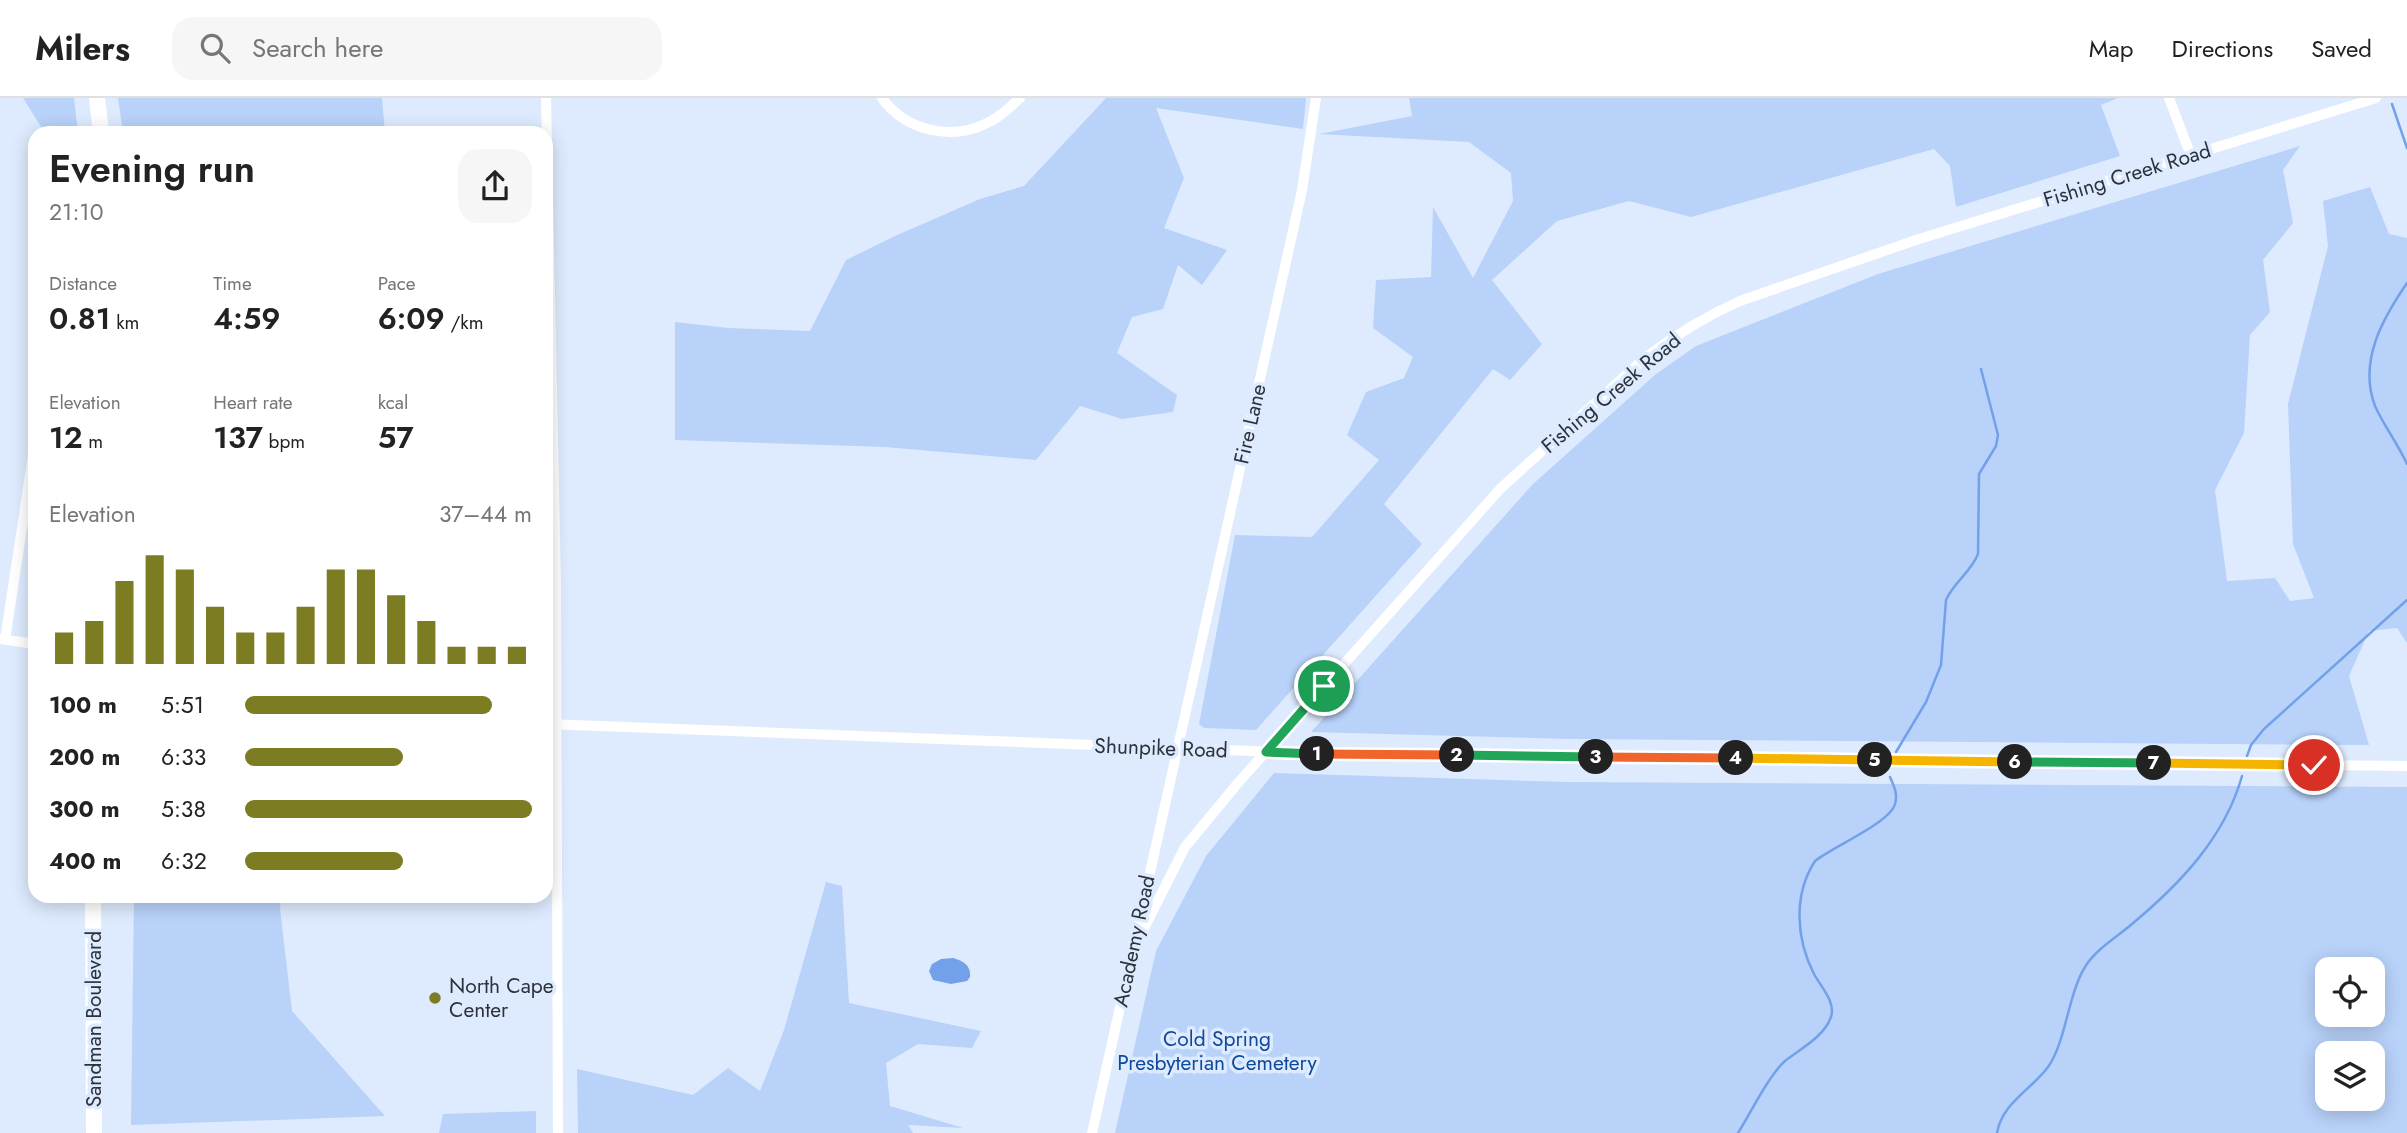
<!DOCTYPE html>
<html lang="en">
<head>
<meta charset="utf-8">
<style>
	body { margin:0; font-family:Jost,sans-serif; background:#f6f6f6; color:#222; height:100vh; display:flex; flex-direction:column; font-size:26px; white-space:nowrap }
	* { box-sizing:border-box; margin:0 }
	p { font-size:23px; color:#767676 }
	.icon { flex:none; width:38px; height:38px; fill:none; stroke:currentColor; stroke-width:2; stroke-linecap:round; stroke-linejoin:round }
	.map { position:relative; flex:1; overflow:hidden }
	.drawer { position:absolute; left:28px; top:28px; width:525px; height:777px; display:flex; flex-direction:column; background:#fff; border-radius:21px; box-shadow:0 4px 18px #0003 }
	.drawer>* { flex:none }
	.controls { position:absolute; left:2315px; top:859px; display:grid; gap:14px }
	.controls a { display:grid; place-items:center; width:70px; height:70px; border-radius:14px; background:#fff; box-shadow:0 4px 18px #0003; font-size:35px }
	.pin { position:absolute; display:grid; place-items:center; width:60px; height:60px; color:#fff; margin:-30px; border:4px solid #fff; border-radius:50%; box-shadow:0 2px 7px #0007 }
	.km { position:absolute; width:35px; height:35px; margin:-18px; border-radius:50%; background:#222; color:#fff; font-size:19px; line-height:35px; text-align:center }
	.round { display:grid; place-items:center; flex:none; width:74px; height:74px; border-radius:21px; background:#f6f6f6 }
	.overview { display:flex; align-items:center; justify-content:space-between; height:119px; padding:0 21px }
	h1 { font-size:38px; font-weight:600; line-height:52px }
	.metrics { display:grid; grid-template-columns:repeat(3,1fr); gap:10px; height:119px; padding:7px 21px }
	.metrics div { display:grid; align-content:center }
	.metrics b { font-size:30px; font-weight:600 }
	.metrics small { font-size:19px; font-weight:400 }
	.metrics p { font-size:19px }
	.chart { height:196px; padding:14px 21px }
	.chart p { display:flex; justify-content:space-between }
	.chart svg { width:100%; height:126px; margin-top:7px; stroke:#7c7c23; stroke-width:6 }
	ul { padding:0 21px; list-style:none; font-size:23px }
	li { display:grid; grid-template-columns:112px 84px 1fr; align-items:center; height:52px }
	li i { height:18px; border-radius:9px; background:#7c7c23 }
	header { display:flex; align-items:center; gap:42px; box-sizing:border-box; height:98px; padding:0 35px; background:#fff; border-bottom:2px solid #e0e0e0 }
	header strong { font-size:33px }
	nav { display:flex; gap:38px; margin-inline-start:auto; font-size:24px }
	.search { width:490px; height:63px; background:#f6f6f6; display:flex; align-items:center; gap:18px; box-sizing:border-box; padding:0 24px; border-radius:21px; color:#767676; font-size:26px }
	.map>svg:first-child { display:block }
</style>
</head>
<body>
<header>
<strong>Milers</strong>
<div class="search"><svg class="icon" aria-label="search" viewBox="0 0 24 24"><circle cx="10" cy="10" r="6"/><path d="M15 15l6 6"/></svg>Search here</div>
<nav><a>Map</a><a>Directions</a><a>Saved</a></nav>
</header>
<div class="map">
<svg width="2407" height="1035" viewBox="0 0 2407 1035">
	<rect width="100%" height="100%" fill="#deebfe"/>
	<path fill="#b8d2f9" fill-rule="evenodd" d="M23,0h51l4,35h-33z
		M118,0h264l3,35h-262z
		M1106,0h200l-3,31 -147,-21 28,70 -20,50 63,22 -25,35 -24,-20 -15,44 -31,8 -15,36 60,42 -4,17 -51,7 -42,-13 -44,54 -151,-13 -210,-7v-118l53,6 82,3 36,-71 49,-24 85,-37 44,-13z
		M1409,0h709l-17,7 19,51 -164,51 -6,-41 -16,-17 -243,68 -62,-16 -72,20 -65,59 50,64 -32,36 -17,-11 -109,135 38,40 -166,186 -52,-2 -5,-4 36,-189 77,2 67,-77 -32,-25 19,-43 38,-14 9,-21 -40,-29 3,-48 55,-3 2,-70 40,71 40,-77 -2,-28 -42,-31 -150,-8 93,-18z
		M2300,48l-17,24 10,53 -30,37 7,52 -20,23 -6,98 -29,57 12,91 48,-3 15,23 24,-3 -21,-54 -5,-140 40,-158 -5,-45 47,-14 19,47 18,4v405l-10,-15 -28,3 -20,45 20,69 -801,-6 -257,-7 222,-248 123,-110 40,-28 182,-72z
		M1274,675l293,9 840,5v346h-1292l41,-182 50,-95zM2328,872h45v45h-45zM2328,956h45v45h-45z
		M826,784l16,4 7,117 132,28 -9,17 -54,-4 -32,19 4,43 73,22 -55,-3 5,8h-335l-1,-64 116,26 35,-27 32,23 24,-61z
		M134,798h147l-1,13 12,102 93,105 -254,9z
		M536,1013v22h-97l4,-19z"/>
	<path fill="#72a1ea" d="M953,860c10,3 18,7 17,19l-3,4 -16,3 -18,-4 -4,-9 3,-7 9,-5z"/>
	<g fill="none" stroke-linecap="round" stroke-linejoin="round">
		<path stroke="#72a1ea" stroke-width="2.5" d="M2392,6l15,44
			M2407,185c-24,35 -49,78 -32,123 9,20 23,38 32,58
			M1896,654l30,-50 15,-37 5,-65c8,-18 25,-28 32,-46l1,-80 17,-28 2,-11 -17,-66
			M2247,658l4,-11 13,-16 143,-129
			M1738,1035c12,-19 31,-58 47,-72 15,-12 39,-24 46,-44 5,-15 -10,-30 -17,-43 -18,-35 -21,-79 1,-113 17,-14 75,-38 80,-57 3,-10 -1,-18 -5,-27
			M1997,1035c5,-30 34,-43 51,-66 18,-25 20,-73 37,-100 11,-18 32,-30 47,-43 48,-40 93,-87 110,-148"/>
		<path stroke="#fff" stroke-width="10" d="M546,0l10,486 2,549
			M882,0c23,32 68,43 103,26 14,-6 24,-16 35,-26
			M2169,0l22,58
			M0,541l35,5
			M5,542l30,-198
			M546,626l784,30 1077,12
			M1131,856l54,-107 53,-64 263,-295 144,-130c30,-23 61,-42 95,-57l176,-61 460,-142
			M1092,1035l210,-943 14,-92"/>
		<path stroke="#fff" stroke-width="16" d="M97,0l4,35
			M93,798l1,237"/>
	</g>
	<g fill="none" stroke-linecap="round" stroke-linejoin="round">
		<defs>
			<path id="split-1" d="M1317,656l-51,-2 58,-66"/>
			<path id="split-2" d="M1317,656l140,1"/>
			<path id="split-3" d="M1457,657l139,2"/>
			<path id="split-4" d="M1596,659l140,1"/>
			<path id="split-5" d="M1736,660l139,2"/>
			<path id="split-6" d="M1875,662l140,2"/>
			<path id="split-7" d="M2015,664l139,1"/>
			<path id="split-8" d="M2154,665l160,2"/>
		</defs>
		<use href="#split-1" stroke="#fff" stroke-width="14"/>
		<use href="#split-2" stroke="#fff" stroke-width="14"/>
		<use href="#split-3" stroke="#fff" stroke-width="14"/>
		<use href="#split-4" stroke="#fff" stroke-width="14"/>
		<use href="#split-5" stroke="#fff" stroke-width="14"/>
		<use href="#split-6" stroke="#fff" stroke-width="14"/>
		<use href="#split-7" stroke="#fff" stroke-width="14"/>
		<use href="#split-8" stroke="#fff" stroke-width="14"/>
		<use href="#split-1" stroke="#22a559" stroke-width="9"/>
		<use href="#split-2" stroke="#f0652b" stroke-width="9"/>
		<use href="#split-3" stroke="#22a559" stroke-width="9"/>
		<use href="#split-4" stroke="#f0652b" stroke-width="9"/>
		<use href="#split-5" stroke="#f5b400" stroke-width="9"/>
		<use href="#split-6" stroke="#f5b400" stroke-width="9"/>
		<use href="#split-7" stroke="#22a559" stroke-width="9"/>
		<use href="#split-8" stroke="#f5b400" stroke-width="9"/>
	</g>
	<circle fill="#7c7c23" stroke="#deebfe" stroke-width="2.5" cx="435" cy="900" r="7"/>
	<g text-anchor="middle" stroke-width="7" stroke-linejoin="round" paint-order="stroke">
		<g font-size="21" fill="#2c323b" stroke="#deebfe">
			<text transform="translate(2127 77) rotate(-17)" y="7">Fishing Creek Road</text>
			<text transform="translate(1611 295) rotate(-40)" y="7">Fishing Creek Road</text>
			<text transform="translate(1250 326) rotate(-77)" y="7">Fire Lane</text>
			<text transform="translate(1161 650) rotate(2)" y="7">Shunpike Road</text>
			<text transform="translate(1134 843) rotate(-78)" y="7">Academy Road</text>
			<text transform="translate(94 921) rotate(-90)" y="7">Sandman Boulevard</text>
		</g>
		<g font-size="21" fill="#2c323b" stroke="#deebfe" text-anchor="start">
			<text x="449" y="895">North Cape<tspan x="449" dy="24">Center</tspan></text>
		</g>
		<g font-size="21" fill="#0f499d" stroke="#deebfe">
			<text x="1217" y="948">Cold Spring<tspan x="1217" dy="24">Presbyterian Cemetery</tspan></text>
		</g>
	</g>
</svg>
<div class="controls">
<a><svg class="icon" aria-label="locate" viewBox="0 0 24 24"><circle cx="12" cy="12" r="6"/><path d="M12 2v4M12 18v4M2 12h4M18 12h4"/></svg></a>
<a><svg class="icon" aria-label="layers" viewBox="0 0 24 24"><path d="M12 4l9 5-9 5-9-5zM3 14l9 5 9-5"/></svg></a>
</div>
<div class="pin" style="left:1324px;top:588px;background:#1e9e55"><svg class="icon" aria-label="arrive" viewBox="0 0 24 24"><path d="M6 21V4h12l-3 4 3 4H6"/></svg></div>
<div class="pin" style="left:2314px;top:667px;background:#d93025"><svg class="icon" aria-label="check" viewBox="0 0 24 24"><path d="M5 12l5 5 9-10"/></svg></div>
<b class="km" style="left:1317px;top:656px">1</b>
<b class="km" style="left:1457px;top:657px">2</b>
<b class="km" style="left:1596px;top:659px">3</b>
<b class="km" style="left:1736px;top:660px">4</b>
<b class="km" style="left:1875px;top:662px">5</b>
<b class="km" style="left:2015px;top:664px">6</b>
<b class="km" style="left:2154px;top:665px">7</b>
<section class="drawer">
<div class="overview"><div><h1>Evening run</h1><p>21:10</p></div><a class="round"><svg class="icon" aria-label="share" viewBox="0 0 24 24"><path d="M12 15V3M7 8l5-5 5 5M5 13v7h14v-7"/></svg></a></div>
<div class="metrics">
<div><p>Distance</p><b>0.81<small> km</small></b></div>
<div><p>Time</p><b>4:59</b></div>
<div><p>Pace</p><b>6:09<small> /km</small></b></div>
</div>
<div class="metrics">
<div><p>Elevation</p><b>12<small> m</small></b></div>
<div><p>Heart rate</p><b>137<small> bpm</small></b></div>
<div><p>kcal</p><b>57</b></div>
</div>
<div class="chart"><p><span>Elevation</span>37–44 m</p>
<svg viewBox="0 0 160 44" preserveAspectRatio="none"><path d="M5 44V33M15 44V29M25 44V15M35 44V6M45 44V11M55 44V24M65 44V33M75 44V33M85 44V24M95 44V11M105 44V11M115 44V20M125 44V29M135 44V38M145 44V38M155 44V38"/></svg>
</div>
<ul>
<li><b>100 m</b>5:51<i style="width:86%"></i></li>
<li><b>200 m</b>6:33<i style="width:55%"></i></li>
<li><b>300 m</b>5:38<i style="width:100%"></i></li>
<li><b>400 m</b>6:32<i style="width:55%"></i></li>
</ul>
</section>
</div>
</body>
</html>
